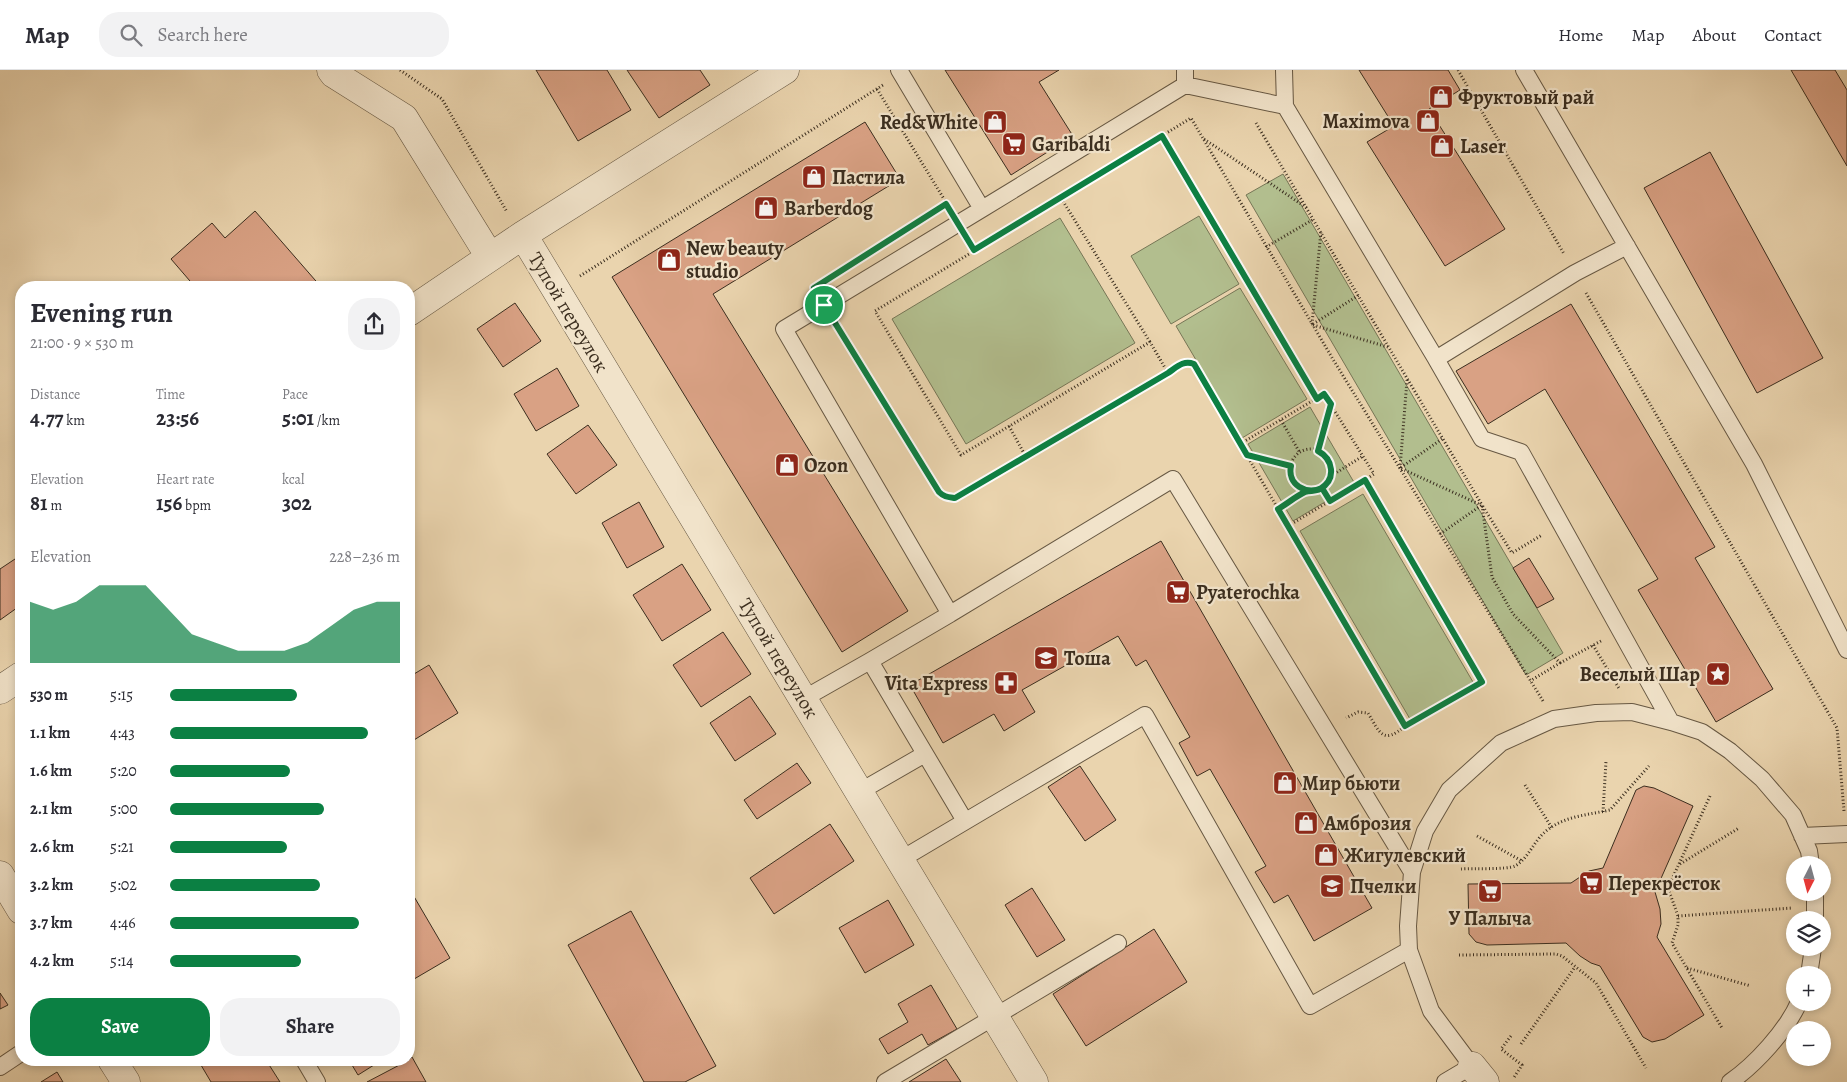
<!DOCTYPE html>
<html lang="en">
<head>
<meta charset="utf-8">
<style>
	body { margin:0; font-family:Alegreya,serif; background:#f2f2f3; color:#2b2b33; height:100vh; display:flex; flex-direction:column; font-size:19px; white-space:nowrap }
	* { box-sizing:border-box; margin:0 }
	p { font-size:16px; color:#7c7c81 }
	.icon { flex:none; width:28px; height:28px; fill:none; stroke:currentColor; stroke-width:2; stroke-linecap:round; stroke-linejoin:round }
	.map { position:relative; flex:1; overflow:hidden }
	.drawer { position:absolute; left:15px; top:211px; width:400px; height:785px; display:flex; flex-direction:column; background:#fff; border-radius:20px; box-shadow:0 2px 8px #0003 }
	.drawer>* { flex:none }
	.needle { width:32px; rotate:186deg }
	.controls { position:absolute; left:1786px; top:786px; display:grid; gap:10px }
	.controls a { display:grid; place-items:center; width:45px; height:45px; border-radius:50%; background:#fff; box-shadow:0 2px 8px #0003; font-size:25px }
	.pin { position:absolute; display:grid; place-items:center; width:42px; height:42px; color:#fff; margin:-21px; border:2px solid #fff; border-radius:50%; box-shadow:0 1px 5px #0007 }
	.round { display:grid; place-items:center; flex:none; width:52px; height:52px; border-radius:20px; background:#f2f2f3 }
	.headline { display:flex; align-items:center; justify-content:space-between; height:85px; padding:0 15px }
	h1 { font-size:28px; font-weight:700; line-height:38px }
	.metrics { display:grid; grid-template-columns:repeat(3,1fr); gap:8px; height:85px; padding:5px 15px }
	.metrics div { display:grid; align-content:center }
	.metrics b { font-size:21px; font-weight:700 }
	.metrics small { font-size:14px; font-weight:400 }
	.metrics p { font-size:14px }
	.chart { height:140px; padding:10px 15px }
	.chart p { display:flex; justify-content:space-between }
	.chart svg { width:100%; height:90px; margin-top:5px; fill:#0b8043; opacity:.7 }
	.primary-button { display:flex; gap:10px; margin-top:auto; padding:10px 15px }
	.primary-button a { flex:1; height:58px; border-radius:20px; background:#0b8043; color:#fff; font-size:20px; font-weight:700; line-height:58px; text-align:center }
	.primary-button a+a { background:#f2f2f3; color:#2b2b33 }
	ul { padding:0 15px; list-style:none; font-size:16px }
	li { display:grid; grid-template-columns:80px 60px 1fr; align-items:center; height:38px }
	li i { height:12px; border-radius:6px; background:#0b8043 }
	header { display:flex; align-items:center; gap:30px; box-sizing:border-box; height:70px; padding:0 25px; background:#fff; border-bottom:1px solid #e1e1e2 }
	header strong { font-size:24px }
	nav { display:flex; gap:28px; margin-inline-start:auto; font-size:18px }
	.search { width:350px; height:45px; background:#f2f2f3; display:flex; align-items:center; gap:12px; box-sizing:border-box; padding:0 18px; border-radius:20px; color:#7c7c81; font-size:19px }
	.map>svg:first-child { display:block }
</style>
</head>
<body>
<header>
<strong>Map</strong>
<div class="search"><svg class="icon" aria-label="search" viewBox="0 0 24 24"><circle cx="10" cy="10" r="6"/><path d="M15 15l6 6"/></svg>Search here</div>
<nav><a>Home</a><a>Map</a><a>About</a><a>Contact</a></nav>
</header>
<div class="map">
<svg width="1847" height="1012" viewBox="0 0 1847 1012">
	<rect width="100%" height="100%" fill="#ead4ae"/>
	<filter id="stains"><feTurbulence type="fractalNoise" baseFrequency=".004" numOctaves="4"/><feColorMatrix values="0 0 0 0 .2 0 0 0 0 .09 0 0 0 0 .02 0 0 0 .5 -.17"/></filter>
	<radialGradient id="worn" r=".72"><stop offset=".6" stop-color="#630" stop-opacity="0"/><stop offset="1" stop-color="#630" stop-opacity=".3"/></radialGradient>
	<path fill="#b2be8e" stroke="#767656" d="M1283,104l280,479 -37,22 -280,-480z
		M1199,146l40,68 -68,40 -40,-68z
		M1060,148l75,125 -169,101 -74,-125z
		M1240,218l67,111 -65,39 -66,-112z
		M1310,337l45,77 -62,37 -45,-77z
		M1363,424l110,188 -63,37 -110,-188z"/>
	<path fill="#d9a184" stroke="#3b2e1f" d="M536,0h71l24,40 -53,31z
		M627,0h73l10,15 -51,33z
		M945,0h114l-20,12 34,54 -62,39z
		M1359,0h89l12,20 -31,19 76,120 -60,37 -78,-124 27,-16z
		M1791,0h44l12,20v76z
		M865,52l35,57 -187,115 195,317 -66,41 -230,-375z
		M1710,82l113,206 -66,35 -113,-205z
		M255,141l67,77h-126l-25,-29 41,-36 13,15z
		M515,233l26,38 -38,26 -26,-38z
		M1571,234l144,243 -20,11 78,131 -57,33 -78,-132 20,-11 -113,-190 -57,35 -32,-53z
		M557,298l22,38 -43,25 -22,-37z
		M588,355l29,40 -41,29 -29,-40z
		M639,432l25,45 -37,21 -25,-45z
		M1161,471l211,367 -58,33 -26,-46 -14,8 -19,-31 11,-6 -56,-97 -13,7 -18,-33 11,-6 -44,-77 -10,6 -18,-30 -96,54 13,22 -31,19 -10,-17 -51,29 -33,-58z
		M21,485v50l-21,15v-51z
		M1529,488l25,41 -17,9 -24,-40z
		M682,494l29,46 -49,31 -29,-46z
		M723,562l28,42 -50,33 -28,-42z
		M429,595l29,48 -49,30v-66z
		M750,626l26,38 -41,27 -25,-38z
		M797,693l14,20 -54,36 -13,-19z
		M1080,696l36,54 -31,21 -37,-54z
		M1644,716l10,2 39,18 -38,86 5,17 1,15 -4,13 47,78 -39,24 -13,3 -9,-5 -43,-71 -9,-3 -11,-7 -14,-13 -79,2 -11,-3 -7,-8 -1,-50 103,-1 18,-12 14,-3 33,-78z
		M830,754l24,37 -80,53 -24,-36z
		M409,818l41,70 -41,24z
		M1032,818l33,52 -28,17 -32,-52z
		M888,830l26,45 -49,28 -26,-45z
		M631,841l85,155 -31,16h-41l-76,-137z
		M1154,859l33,53 -101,64 -33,-52z
		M931,915l26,44 -29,16 -6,-11 -34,20 -9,-15 29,-17 -10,-18z
		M0,923l8,12 -8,4z
		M412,987l14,25h-59l42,-22z
		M946,989l15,23h-52z
		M198,990h68l14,22h-69z
		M349,990h33l-24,15z
		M57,1002l6,10h-22z"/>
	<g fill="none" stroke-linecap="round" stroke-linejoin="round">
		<defs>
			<path id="service" d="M899,0l83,139 203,-124v-15
				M1284,0l1,36 151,253
				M1524,0l230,394 93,186
				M1185,15l100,21
				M1627,176l-52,27 -139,86 46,80 39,13 150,270
				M950,544l223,-135 239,393
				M870,591l95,160
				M803,629l67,-38 80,-47 -166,-285 198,-120
				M859,722l66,-38
				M1802,766l45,-2
				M900,790l245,-145 165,291 99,-56
				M1815,850v-28
				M1809,905l4,-27
				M304,990l13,22
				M0,997l21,-14
				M1477,1001l-5,-5 -41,-55 -22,-61 -1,-24 4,-54 13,-41 24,-41 52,-47 53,-24 42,-6 36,-1 39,10 31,10 28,19 32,28 31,36 16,36 2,14
				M885,1012l233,-139
				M1445,1012l27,-16
				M1730,1012c25,-17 57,-52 69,-80"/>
			<path id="minor" d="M331,0l3,4 70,44 86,139
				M523,165l511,847
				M409,242l114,-77 262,-165
				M0,620l21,-14
				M0,805l21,35
				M112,990l14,22
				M1472,996l13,16"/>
		</defs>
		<use href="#service" stroke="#675843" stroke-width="18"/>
		<use href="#minor" stroke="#675843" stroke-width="29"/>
		<path stroke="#3b2e1f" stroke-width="3" stroke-dasharray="1 2.5" stroke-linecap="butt" d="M400,0l42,29 65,113
			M1458,0l106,184
			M877,19l70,115
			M1256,53l226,382 10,72 21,37 47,49 -30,18
			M1162,66l155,263
			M1204,69l103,69
			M1061,128l89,144
			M1266,177l48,-28
			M974,181l217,-133 143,243 209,340
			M580,206l303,-191
			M1586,223l251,435 7,83
			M836,254l103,168c5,5 9,5 16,6l213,-125 -18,-31 -189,113 -86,-144 99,-60 -5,-9
			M1312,254l9,-93
			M1313,254l46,-29
			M1313,255l75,22
			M1168,303c9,-6 15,-13 26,-8l211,361c-22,19 -25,7 -37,-13l-10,-1 -12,6
			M1281,350l19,33
			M1009,356l17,31
			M1442,369l-42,29 81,37
			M1240,374l84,-50 50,80 -9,6
			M1290 400a21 21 0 1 1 42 0a21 21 0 1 1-42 0Z
			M1318,381l13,-46
			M1248,385l43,11
			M1400,398l7,-88
			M1331,406l32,-20
			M1322,418l8,13
			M1278,439l29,-18
			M1288,456l77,-46 117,202 -77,44
			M1440,464l42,-29 30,48 30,-18
			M1593,575l27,45
			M1560,593l41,-22
			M1525,715l27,43
			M1710,726l-42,92 10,28v9l-6,18 50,85
			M1603,742l3,-51
			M1477,766l45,25
			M1680,794l59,-36
			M1461,799c12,-1 45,1 54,-3 13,-7 19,-25 30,-34 18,-16 43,-17 65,-22l39,-44
			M1678,846l114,-8
			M1459,885l97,-1 6,2 34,27 50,85
			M1687,898l64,18
			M1511,966l-10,13 21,16 -9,14
			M1521,974l54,-77"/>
		<use href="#service" stroke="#f1e3ca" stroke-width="16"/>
		<use href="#minor" stroke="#f1e3ca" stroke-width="28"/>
	</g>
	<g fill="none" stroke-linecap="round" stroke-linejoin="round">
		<defs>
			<path id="route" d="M824,235l115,187c5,5 9,5 16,6l213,-125c9,-6 15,-13 26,-9l53,91 44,11c-4,19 15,29 31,22l8,13 35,-21 117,202 -77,44 -117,-200 -10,-17c9,-5 18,-13 27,-17 5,-2 10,0 15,-3 17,-10 13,-30 -2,-38l13,-47 -7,-10 -7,5 -155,-263 -188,114 -28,-46 -132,84 10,17"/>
		</defs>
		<use href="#route" stroke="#fff" stroke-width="10"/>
		<use href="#route" stroke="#0b8043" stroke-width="6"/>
	</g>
	<defs>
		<symbol id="shop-square" viewBox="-11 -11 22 22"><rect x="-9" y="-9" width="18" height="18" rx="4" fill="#8f2418" stroke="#f1e3ca"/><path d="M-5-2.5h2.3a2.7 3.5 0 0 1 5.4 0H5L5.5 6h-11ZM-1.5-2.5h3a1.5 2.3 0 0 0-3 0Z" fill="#fff"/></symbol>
		<symbol id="supermarket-square" viewBox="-11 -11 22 22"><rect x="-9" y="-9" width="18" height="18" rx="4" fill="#8f2418" stroke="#f1e3ca"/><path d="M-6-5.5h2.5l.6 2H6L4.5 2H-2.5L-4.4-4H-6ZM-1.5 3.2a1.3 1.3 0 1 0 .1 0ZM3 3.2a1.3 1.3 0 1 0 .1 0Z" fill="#fff"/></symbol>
		<symbol id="school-square" viewBox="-11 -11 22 22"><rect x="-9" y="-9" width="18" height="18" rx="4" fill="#8f2418" stroke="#f1e3ca"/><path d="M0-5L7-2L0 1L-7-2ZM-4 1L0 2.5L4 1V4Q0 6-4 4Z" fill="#fff"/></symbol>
		<symbol id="sight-square" viewBox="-11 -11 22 22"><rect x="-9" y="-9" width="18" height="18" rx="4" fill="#8f2418" stroke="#f1e3ca"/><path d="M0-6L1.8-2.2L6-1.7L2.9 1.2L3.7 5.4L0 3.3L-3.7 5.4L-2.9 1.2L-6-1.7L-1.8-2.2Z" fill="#fff"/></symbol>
		<symbol id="pharmacy-square" viewBox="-11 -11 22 22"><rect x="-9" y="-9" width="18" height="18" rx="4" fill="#8f2418" stroke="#f1e3ca"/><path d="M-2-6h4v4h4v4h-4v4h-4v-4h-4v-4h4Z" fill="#fff"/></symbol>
	</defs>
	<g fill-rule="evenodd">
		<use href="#shop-square" x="1427" y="13" width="28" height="28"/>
		<use href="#shop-square" x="1414" y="37" width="28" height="28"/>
		<use href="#shop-square" x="981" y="38" width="28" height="28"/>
		<use href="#supermarket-square" x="1000" y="60" width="28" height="28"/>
		<use href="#shop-square" x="1428" y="62" width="28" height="28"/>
		<use href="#shop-square" x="800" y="93" width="28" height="28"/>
		<use href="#shop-square" x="752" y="124" width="28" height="28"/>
		<use href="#shop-square" x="655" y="176" width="28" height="28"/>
		<use href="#shop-square" x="773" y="381" width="28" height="28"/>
		<use href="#supermarket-square" x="1164" y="508" width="28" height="28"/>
		<use href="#school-square" x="1032" y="574" width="28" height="28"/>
		<use href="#sight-square" x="1704" y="590" width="28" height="28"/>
		<use href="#pharmacy-square" x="992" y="599" width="28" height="28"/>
		<use href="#shop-square" x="1271" y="699" width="28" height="28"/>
		<use href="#shop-square" x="1292" y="739" width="28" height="28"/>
		<use href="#shop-square" x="1312" y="771" width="28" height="28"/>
		<use href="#supermarket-square" x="1577" y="799" width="28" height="28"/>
		<use href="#school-square" x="1318" y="802" width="28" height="28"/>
		<use href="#supermarket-square" x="1476" y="807" width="28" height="28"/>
	</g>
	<g text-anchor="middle" stroke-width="4.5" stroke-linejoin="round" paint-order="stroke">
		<g font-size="20" font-weight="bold" fill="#3b2e1f" stroke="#f1e3ca" text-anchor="start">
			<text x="1458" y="34">Фруктовый рай</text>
			<text x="1410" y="58" text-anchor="end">Maximova</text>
			<text x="978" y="59" text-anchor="end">Red&amp;White</text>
			<text x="1032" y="81">Garibaldi</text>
			<text x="1460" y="83">Laser</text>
			<text x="832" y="114">Пастила</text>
			<text x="784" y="145">Barberdog</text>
			<text x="686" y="185">New beauty<tspan x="686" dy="23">studio</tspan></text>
			<text x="804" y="402">Ozon</text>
			<text x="1196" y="529">Pyaterochka</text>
			<text x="1064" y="595">Тоша</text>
			<text x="1700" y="611" text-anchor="end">Веселый Шар</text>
			<text x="988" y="620" text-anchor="end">Vita Express</text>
			<text x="1302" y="720">Мир бьюти</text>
			<text x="1324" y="760">Амброзия</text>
			<text x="1344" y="792">Жигулевский</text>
			<text x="1608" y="820">Перекрёсток</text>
			<text x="1350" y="823">Пчелки</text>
			<text x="1490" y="855" text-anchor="middle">У Палыча</text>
		</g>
		<g font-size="20" fill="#3b2e1f" stroke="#f1e3ca">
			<text transform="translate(569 242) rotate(59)" y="7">Тупой переулок</text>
			<text transform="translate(779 588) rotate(59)" y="7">Тупой переулок</text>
		</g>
	</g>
	<rect width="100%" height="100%" filter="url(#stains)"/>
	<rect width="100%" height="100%" fill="url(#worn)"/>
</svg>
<div class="controls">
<a><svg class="needle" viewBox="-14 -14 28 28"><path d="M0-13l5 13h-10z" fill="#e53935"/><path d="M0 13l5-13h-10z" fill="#7c7c81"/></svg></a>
<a><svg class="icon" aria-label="layers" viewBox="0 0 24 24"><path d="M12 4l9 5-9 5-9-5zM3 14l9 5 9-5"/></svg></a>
<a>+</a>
<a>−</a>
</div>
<div class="pin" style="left:824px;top:235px;background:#1e9e55"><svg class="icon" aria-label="arrive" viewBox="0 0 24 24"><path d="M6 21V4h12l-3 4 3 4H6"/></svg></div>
<section class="drawer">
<div class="headline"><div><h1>Evening run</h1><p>21:00 · 9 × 530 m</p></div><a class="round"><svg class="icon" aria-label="share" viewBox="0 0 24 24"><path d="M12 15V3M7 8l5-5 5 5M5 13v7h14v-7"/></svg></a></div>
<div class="metrics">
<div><p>Distance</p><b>4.77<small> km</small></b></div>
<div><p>Time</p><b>23:56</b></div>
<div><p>Pace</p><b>5:01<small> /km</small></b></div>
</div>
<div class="metrics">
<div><p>Elevation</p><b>81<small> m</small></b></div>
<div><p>Heart rate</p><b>156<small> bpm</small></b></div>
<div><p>kcal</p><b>302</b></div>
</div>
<div class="chart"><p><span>Elevation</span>228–236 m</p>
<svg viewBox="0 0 160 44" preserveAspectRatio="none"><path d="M0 44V14L10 18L20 14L30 6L40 6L50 6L60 18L70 30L80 34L90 38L100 38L110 38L120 34L130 26L140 18L150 14L160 14V44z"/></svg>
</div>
<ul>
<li><b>530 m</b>5:15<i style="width:55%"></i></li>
<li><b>1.1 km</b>4:43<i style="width:86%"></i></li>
<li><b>1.6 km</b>5:20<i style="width:52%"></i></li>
<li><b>2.1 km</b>5:00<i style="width:67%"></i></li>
<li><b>2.6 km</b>5:21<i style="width:51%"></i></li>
<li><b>3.2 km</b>5:02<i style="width:65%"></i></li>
<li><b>3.7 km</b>4:46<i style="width:82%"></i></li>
<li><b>4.2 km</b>5:14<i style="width:57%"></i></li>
</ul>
<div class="primary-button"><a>Save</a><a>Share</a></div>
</section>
</div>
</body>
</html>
